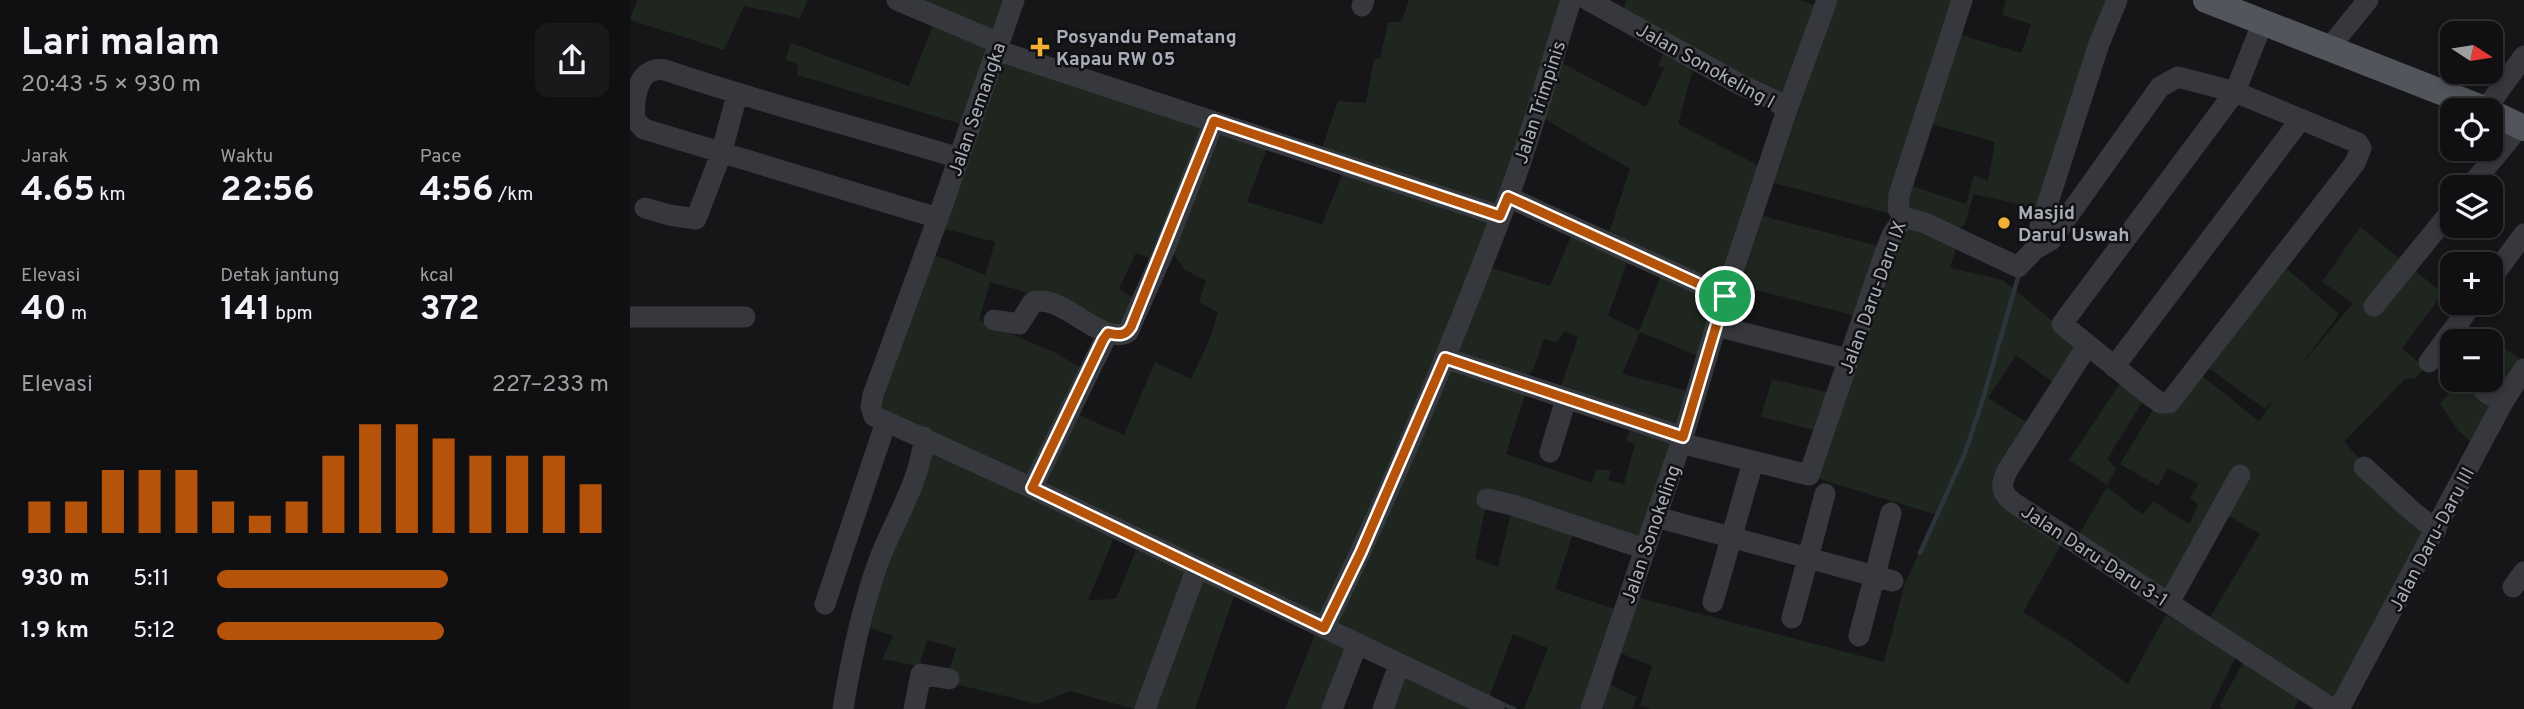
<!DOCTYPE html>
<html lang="id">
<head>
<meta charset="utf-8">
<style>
	body { margin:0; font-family:Overpass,sans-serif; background:#19191b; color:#f1f3f6; height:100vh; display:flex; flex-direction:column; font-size:26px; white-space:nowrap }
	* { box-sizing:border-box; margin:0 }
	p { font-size:23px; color:#9c9d9f }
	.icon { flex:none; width:38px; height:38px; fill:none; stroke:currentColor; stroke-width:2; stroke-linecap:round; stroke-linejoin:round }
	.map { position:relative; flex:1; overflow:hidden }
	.details { display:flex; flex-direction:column; background:#101012; width:630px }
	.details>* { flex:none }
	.needle { width:46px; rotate:102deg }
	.tools { position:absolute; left:1810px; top:21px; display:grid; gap:14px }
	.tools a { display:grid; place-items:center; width:63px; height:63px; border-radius:14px; background:#101012; box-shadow:0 4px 10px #0003,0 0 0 2px #303032; font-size:35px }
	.pin { position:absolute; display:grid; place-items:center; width:60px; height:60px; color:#fff; margin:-30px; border:4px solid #fff; border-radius:50%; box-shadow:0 2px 7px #0007 }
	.round { display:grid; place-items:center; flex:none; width:74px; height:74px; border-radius:14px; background:#19191b }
	.headline { display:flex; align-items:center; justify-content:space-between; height:119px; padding:0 21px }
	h1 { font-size:38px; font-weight:700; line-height:52px }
	.stats { display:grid; grid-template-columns:repeat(3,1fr); gap:10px; height:119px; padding:7px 21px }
	.stats div { display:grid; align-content:center }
	.stats b { font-size:35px; font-weight:700 }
	.stats small { font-size:19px; font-weight:400 }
	.stats p { font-size:19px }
	.chart { height:196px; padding:14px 21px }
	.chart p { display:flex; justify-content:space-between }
	.chart svg { width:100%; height:126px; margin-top:7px; stroke:#b45309; stroke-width:6 }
	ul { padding:0 21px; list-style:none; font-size:23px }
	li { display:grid; grid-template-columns:112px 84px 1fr; align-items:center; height:52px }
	li i { height:18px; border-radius:9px; background:#b45309 }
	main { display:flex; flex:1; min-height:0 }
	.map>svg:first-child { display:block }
</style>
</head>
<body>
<main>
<section class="details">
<div class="headline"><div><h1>Lari malam</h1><p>20:43 · 5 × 930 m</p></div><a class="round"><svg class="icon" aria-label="share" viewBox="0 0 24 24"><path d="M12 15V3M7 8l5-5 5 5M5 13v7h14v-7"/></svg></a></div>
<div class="stats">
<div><p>Jarak</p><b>4.65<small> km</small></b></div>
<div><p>Waktu</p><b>22:56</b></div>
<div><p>Pace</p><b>4:56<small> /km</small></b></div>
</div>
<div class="stats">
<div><p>Elevasi</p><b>40<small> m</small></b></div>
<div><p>Detak jantung</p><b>141<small> bpm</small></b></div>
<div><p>kcal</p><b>372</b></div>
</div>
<div class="chart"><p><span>Elevasi</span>227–233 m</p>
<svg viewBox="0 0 160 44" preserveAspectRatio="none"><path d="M5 44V33M15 44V33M25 44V22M35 44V22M45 44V22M55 44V33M65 44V38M75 44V33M85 44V17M95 44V6M105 44V6M115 44V11M125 44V17M135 44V17M145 44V17M155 44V27"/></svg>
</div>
<ul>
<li><b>930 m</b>5:11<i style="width:59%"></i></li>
<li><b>1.9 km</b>5:12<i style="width:58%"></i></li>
</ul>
</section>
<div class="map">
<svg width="1894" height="709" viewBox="0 0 1894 709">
	<rect width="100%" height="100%" fill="#161618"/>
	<path fill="#1e261f" d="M7,0h171l-8,18 -56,-12 -20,44 -94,-30z
		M267,0h109l-12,38z
		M779,0h158l-69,209 -176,-60 16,-48 28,2 8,-44 6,-1 8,-35 14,-2z
		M996,0h173l21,7 -32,92 -166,-84z
		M1206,0h122l-67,214 -117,-31z
		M1376,0h105l-72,209 -65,-15 -10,31 -3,2 -55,-12 3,-30 57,19 8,-29 14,6 7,-39 -63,-18 26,-90 63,19 10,-29 -29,-9z
		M305,21l54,20 -28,83 -164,-49 1,-10 -13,-6 6,-16 118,43z
		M1036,48l29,14 -17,62 85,44 -40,121 -115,-53 22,-67 -87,-51 15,-57 88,46 18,-39 -6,-2z
		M365,62l53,12 159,51 -51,136 -20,-8 -17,36 20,12 -20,31 -91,-39 -38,-11 -11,38 75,32 31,18 -54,113 -145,-66 -5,-14 51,-149 53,21 10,-33 -57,-15z
		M593,130l45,16 -21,56 75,22 22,-53 149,47 -53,140 -118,261 -284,-133 35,-74 51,23 31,-73 36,17 17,-36 10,-30 -19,-11 7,-21 -22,-12 -12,-17z
		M1133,216l120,31 -23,70 -120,-31z
		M1271,225l58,15 -9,28 53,12 78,65 -27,38 -38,-28 -28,43 43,27 -31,51 62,67 -39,69 43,27 62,45 38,-69 70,41 -26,53h-560l-10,-3 12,-40 -32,-13 16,-56 248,65 21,-79 32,-68 -124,-38z
		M1730,227l83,66 -41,55 23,20 -9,10 -11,1 -61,63 89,94 -94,173 -132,-87 53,-88 -40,-23 -53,85 -91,-57 31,-52 36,28 10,-14 36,23 9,-19 -8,-7 8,-14 -30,-16 -10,18 -38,-22 34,-56 47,-33 58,46 16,-23 -10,11 -58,-42 79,-99 53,46 -43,57 57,-68 -31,-21z
		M942,234l56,25 -20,57 31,15 23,-58 57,24 -19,60 -60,-25 -18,42 67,17 -7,41 -122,-43 18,-52 -14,-6 -7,12 -13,-4 -11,31 -5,6 -74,-15 74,25 -22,68 86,29 4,-14 15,2 -3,9 16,4 11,-39 -9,-5 6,-15 44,14 -35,104 -130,-42 -24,-1 -12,58 23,9 15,-62 62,22 -20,62 69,23 -39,97h-61l24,-61 -35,-14 -24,64 -71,-31 -87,-44 74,-153 -3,-2 47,-108 -4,-2 35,-91h9l61,19z
		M1833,323l60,37 -17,33 -28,-13h12v-39h-38v32l-13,-17z
		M1142,379l64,15 -13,38 -62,-15z
		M1492,380l22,20 -37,59 10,10 -10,16 -38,-25z
		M1833,380l33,23 -22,42 -17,-16 -17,-26z
		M301,446l183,92 -26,62 28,-1 21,-51 52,24 -55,137 -64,-18 -33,13 -78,-19 -11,-11 8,-26 -29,-8 -8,26 -37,-7 11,-23 -31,-11z
		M569,577l35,19 -39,113h-43z
		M685,635l37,15 -23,59h-44z
		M1613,663l57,34 -6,12h-70l-5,-3z
		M771,673l78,36h-91z
		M979,684l28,13 -5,12h-27l-5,-3z"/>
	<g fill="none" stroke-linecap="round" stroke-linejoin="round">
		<path stroke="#2c353c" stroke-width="4.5" d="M1290,553l45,-100 17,-51 37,-128
			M868,702l16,7"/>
		<path stroke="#37383d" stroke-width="21" d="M267,0l102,43
			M384,0l-76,218 -65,177 -2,12 3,9 158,72 462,221
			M958,0l153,85 35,16 11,9
			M732,6l2,-6
			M1699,48l39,-48
			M366,50l504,166
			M1855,110l39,-54
			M1840,187l50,-61
			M878,197l217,99
			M15,208l24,7 27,4 25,-65 16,-59
			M1274,217l21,6 93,44 17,-18 16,-9 109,-153 18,-10 57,15 123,51 3,5 -6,15 -186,240h-8l-9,-6 -90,-73 173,-232 27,-68
			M1274,217l-6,-8 1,-14 63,-195
			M308,218l-294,-89 -9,-9c-2,-20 2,-55 30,-50 97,33 196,58 294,88
			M1405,249l4,-19 60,-186 18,-44
			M1860,280l34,-46
			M1744,306l78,-96
			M0,317h115
			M364,320l25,4 14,-22c30,-9 68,45 95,30l35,-79 51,-131
			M1086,326l123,31
			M1457,346l-80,125c-7,15 -6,22 7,32l319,206
			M815,358l238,79
			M1799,362l44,-59
			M1484,367l187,-248
			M1844,380l13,13 16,9
			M1826,382l2,-2
			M1050,443l129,32 75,-219 8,-21 12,-18
			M920,452l16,-53
			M1734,467l48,44 24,19
			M402,488l76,-155
			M857,499l26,6 132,44
			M1026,517l237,64
			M1883,587l11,-15
			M1083,602l38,-133
			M1539,603l71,-128
			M195,604l61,-182
			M1162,618l33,-124
			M694,628c69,-140 129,-285 184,-430 24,-65 42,-132 63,-198
			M1229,636l32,-123
			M213,709c8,-50 18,-98 35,-146 15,-41 43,-82 46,-126
			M284,709l7,-35 28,5
			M515,709l52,-141
			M702,709l25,-65
			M753,709l16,-44
			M961,709l92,-272 42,-141 62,-186 40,-110
			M1709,709l164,-307 21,-33"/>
		<path stroke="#53555c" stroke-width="26" d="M1576,0l281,110
			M1860,112l34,16"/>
	</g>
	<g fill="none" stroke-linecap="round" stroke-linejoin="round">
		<defs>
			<path id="route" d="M584,121l286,95 8,-19 217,99 -42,141 -238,-79 -84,194 -37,76 -292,-140 71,-148 5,-7c10,2 17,4 23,-6z"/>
		</defs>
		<use href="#route" stroke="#fff" stroke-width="14"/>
		<use href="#route" stroke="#b45309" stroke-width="9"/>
	</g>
	<g fill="#f2b134" stroke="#111113" stroke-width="2.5">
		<path d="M406.5 36.5h7v7h7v7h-7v7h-7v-7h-7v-7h7z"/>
		<circle cx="1374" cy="223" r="7"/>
	</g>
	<g text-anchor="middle" stroke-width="5" stroke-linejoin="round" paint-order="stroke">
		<g font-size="19" font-weight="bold" fill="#a8adb8" stroke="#111113" text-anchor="start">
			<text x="426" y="43">Posyandu Pematang<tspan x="426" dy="22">Kapau RW 05</tspan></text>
			<text x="1388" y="219">Masjid<tspan x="1388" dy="22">Darul Uswah</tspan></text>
		</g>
		<g font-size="19" fill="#a8adb8" stroke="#111113">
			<text transform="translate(1076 65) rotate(29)" y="7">Jalan Sonokeling I</text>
			<text transform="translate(909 102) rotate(-72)" y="7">Jalan Trimpinis</text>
			<text transform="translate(346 109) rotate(-71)" y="7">Jalan Semangka</text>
			<text transform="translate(1242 297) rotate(-70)" y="7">Jalan Daru-Daru IX</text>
			<text transform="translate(1020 534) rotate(-71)" y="7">Jalan Sonokeling</text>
			<text transform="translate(1801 539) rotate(-62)" y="7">Jalan Daru-Daru III</text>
			<text transform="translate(1465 555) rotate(33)" y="7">Jalan Daru-Daru 3-1</text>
		</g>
	</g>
</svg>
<div class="tools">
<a><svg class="needle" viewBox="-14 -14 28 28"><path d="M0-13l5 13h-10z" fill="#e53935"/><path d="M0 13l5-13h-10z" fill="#9c9d9f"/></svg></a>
<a><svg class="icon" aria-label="locate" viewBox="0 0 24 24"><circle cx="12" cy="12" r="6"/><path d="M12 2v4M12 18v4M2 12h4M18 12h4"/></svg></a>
<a><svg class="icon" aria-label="layers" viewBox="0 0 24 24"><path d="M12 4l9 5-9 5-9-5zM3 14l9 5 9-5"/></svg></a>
<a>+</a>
<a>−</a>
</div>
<div class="pin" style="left:1095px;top:296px;background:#1e9e55"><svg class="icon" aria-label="arrive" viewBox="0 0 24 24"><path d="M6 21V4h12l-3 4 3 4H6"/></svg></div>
</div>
</main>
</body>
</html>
